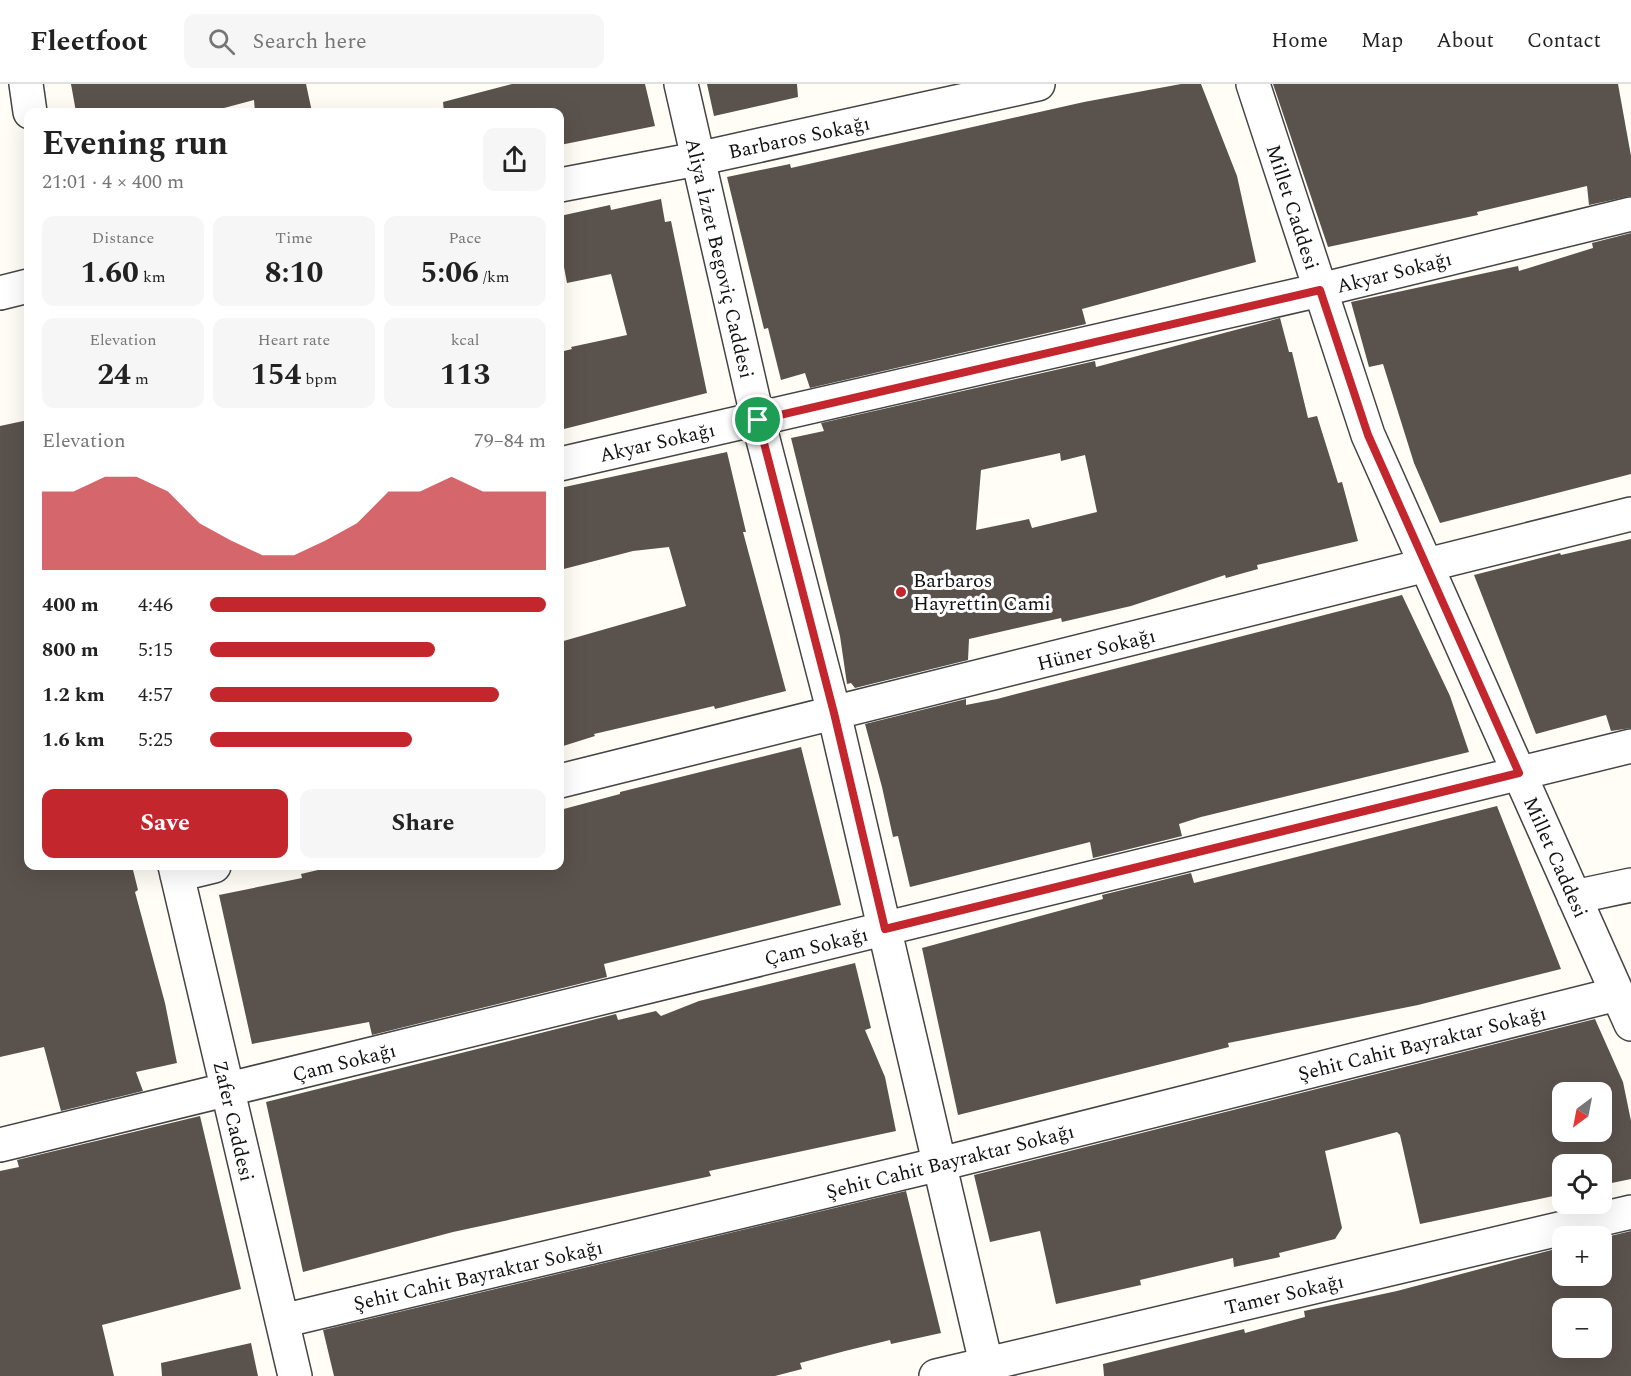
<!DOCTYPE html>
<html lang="en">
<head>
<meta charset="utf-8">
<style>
	body { margin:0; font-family:Spectral,serif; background:#f6f6f6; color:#222; height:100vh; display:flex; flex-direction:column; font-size:22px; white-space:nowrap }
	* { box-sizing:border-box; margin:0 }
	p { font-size:20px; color:#767676 }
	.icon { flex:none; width:33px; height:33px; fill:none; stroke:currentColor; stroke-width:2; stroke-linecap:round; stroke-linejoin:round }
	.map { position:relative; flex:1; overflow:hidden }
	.side { position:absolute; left:24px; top:24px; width:540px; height:762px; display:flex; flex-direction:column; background:#fff; border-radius:12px; box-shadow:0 6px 24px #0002 }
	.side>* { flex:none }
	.needle { width:39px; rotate:212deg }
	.controls { position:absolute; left:1552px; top:998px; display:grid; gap:12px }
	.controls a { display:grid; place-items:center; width:60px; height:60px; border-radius:12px; background:#fff; box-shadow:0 6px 24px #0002; font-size:30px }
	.pin { position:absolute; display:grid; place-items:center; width:51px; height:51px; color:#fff; margin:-26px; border:3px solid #fff; border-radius:50%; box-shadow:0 2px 6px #0007 }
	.round { display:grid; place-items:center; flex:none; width:63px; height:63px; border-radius:12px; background:#f6f6f6 }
	.summary { display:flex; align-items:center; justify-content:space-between; height:102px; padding:0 18px }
	h1 { font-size:33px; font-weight:700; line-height:45px }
	.metrics { display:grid; grid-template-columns:repeat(3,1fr); gap:9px; height:102px; padding:6px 18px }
	.metrics div { display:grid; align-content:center; border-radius:12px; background:#f6f6f6; text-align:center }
	.metrics b { font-size:30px; font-weight:700 }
	.metrics small { font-size:16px; font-weight:400 }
	.metrics p { font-size:16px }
	.chart { height:168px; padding:12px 18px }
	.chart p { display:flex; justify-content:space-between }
	.chart svg { width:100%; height:108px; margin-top:6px; fill:#c4262e; opacity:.7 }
	.cta { display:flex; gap:12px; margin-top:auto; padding:12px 18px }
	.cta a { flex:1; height:69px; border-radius:12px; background:#c4262e; color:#fff; font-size:24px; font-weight:700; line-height:69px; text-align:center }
	.cta a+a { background:#f6f6f6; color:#222 }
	ul { padding:0 18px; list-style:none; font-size:20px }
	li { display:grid; grid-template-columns:96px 72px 1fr; align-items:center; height:45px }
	li i { height:15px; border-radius:8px; background:#c4262e }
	header { display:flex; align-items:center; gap:36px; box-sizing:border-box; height:84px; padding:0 30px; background:#fff; border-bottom:2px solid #e0e0e0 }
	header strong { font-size:28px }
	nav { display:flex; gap:33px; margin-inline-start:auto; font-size:21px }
	.search { width:420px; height:54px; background:#f6f6f6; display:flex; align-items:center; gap:15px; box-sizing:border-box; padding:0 21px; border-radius:12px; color:#767676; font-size:22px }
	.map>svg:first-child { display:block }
</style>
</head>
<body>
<header>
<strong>Fleetfoot</strong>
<div class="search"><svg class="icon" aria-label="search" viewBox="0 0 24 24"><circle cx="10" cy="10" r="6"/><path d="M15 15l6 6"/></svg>Search here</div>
<nav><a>Home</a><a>Map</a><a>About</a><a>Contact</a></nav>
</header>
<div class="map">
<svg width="1631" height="1292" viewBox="0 0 1631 1292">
	<rect width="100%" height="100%" fill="#fffdf5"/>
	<path fill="#5a524d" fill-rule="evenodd" d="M71,0h235l6,28h-57l-1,-12 -45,12h-133z
		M512,0h133l10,42 -95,19v-33h-116l-1,-10z
		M707,0h90l1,13 -84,19z
		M1181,0h20l36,92 19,86 -174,47 4,15 -276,64 -5,-15 -24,7 -13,-52 -4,1 -37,-152 63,-13 1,4 293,-66z
		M1273,0h345l13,72v40l-42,9 -2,-19 -110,26 1,3 -150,32z
		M661,115l4,23 6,-1 36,172 -147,37v-78l12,-3 -1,-2 56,-12 -16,-61 -44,9 -7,-37v-30l50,-11 1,5z
		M1631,149v241l-191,49 -26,-60 -31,-99 -14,3 -18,-65 167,-36 1,5 74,-23 -1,-5z
		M1280,234l9,34h3l16,66 9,-2 21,67 4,-1 16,59 -101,24 1,4 -32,9 -1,-3 -94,31 -69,16 -1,-4 -92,21 -1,21 -113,28 -4,-5 -4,1 -7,-48 -49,-198 33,-7 -3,-8 274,-62 1,6zM1060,369l1,8 24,-6 12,57 -65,16 -3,-9 -53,11 5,-60z
		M28,336v446h104l6,24 -3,2 30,111 12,60 -41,9 7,19 -82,20 -17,-64 -44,10v-631z
		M727,368l19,80h-3l43,159 -71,18 -1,-3 -120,28 1,2 -35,11v-105l126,-36 -17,-59 -36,4 -73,19v-82z
		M1631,455v189l-20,3 -5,-16 -70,19 -62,-159 86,-22 1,2z
		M1402,511l48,101 19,56 -268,65 -22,7 3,12 -89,22 -3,-16 -180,45 -12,-51 -5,1 -11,-50 -17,-63 101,-25v6l31,-6z
		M801,663l40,158 -237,59 3,13 -235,58 -3,-13 -117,22 -33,-149 83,-17 -1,-4 34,-8h225v-56l60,-16v-2z
		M1497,722l64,163 -143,36 -190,38 1,4 -271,68 -36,-167 181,-49 -1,-4 89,-22 3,10z
		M855,879l16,65 -6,2 20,47 11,54 -187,40 2,5 -258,56 -150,40 -37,-170 350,-88 2,6 38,-9 5,5 38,-15z
		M1595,935l28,63 8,39v58l-29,6v-21h-39v30l-143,30 -20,-89 -3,-3 -72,19 17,77 -7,11 -56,14 1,4 -46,10 -1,-9 -93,22 1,5 -85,19 -16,-73 -50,11 -16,-67zM1563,1008h39v39h-39z
		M200,1032l41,173 -139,36 12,51h-114v-205l19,-4 -2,-7z
		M906,1107l35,142 -50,11 -1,-4 -45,11 -45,12 2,6 -27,7h-441l-11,-46z
		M1631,1147v145h-527l-1,-12 141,-35 1,4 60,-16 -1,-6 93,-20 166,-44v28h39v-37zM1563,1224h39v39h-39z
		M251,1259l7,33h-96l-1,-13z"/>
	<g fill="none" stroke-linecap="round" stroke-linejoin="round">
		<defs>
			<path id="minor" d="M26,0l4,28
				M681,0l77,336 76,293 155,663
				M1253,0l115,351 263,589
				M560,101l137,-26 341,-75
				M0,209l28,-7
				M560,380l760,-174 311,-76
				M560,697l1071,-267
				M175,782l120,510
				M177,791l37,-9
				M1574,813l57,-12
				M0,1061l1631,-399
				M282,1237l658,-157 677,-170
				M936,1292l695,-164"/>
		</defs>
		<use href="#minor" stroke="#444" stroke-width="36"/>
		<use href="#minor" stroke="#fff" stroke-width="33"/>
	</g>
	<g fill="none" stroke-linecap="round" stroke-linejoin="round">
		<defs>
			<path id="route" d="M1320,206l48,145 151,338 -634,156 -51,-216 -76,-293z"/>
		</defs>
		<use href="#route" stroke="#fff" stroke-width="12"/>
		<use href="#route" stroke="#c4262e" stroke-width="8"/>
	</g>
	<circle fill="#c4262e" stroke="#fff" stroke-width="2" cx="901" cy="508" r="6"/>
	<g text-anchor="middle" stroke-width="6" stroke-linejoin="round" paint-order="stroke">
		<g font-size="20" fill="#111" stroke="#fff">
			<text transform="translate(799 53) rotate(-12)" y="7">Barbaros Sokağı</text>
			<text transform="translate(1293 123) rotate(72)" y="7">Millet Caddesi</text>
			<text transform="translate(720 174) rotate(77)" y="7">Aliya İzzet Begoviç Caddesi</text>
			<text transform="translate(1394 188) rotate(-14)" y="7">Akyar Sokağı</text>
			<text transform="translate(657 358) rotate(-13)" y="7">Akyar Sokağı</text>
			<text transform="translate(1096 565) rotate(-14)" y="7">Hüner Sokağı</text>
			<text transform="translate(1556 773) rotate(66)" y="7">Millet Caddesi</text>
			<text transform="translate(816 862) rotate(-14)" y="7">Çam Sokağı</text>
			<text transform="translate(1422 959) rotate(-14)" y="7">Şehit Cahit Bayraktar Sokağı</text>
			<text transform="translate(344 978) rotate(-14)" y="7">Çam Sokağı</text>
			<text transform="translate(234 1037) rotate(77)" y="7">Zafer Caddesi</text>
			<text transform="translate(950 1077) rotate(-14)" y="7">Şehit Cahit Bayraktar Sokağı</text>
			<text transform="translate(478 1191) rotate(-13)" y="7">Şehit Cahit Bayraktar Sokağı</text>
			<text transform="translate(1284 1210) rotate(-13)" y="7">Tamer Sokağı</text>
		</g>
		<g font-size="20" fill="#111" stroke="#fff" text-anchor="start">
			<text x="913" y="503">Barbaros<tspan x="913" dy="23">Hayrettin Cami</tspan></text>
		</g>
	</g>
</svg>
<div class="controls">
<a><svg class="needle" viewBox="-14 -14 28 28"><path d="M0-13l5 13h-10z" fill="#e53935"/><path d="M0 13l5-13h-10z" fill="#767676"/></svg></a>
<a><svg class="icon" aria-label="locate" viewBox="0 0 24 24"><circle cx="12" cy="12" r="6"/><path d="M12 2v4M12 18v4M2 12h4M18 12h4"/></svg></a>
<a>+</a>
<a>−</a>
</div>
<div class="pin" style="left:758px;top:336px;background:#1e9e55"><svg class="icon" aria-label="arrive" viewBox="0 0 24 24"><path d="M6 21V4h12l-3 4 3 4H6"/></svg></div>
<section class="side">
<div class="summary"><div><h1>Evening run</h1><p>21:01 · 4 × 400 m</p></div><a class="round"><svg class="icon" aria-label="share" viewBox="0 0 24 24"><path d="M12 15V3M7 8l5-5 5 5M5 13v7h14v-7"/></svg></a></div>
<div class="metrics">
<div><p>Distance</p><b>1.60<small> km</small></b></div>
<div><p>Time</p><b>8:10</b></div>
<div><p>Pace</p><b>5:06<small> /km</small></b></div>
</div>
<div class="metrics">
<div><p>Elevation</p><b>24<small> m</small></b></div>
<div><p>Heart rate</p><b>154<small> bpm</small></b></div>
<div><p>kcal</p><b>113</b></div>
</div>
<div class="chart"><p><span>Elevation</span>79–84 m</p>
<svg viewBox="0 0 160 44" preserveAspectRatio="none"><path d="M0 44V12L10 12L20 6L30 6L40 12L50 25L60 32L70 38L80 38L90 32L100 25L110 12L120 12L130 6L140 12L150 12L160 12V44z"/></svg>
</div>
<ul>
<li><b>400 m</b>4:46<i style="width:100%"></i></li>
<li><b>800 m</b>5:15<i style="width:67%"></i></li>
<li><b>1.2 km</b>4:57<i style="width:86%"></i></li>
<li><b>1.6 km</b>5:25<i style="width:60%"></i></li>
</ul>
<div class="cta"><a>Save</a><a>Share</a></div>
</section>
</div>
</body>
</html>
